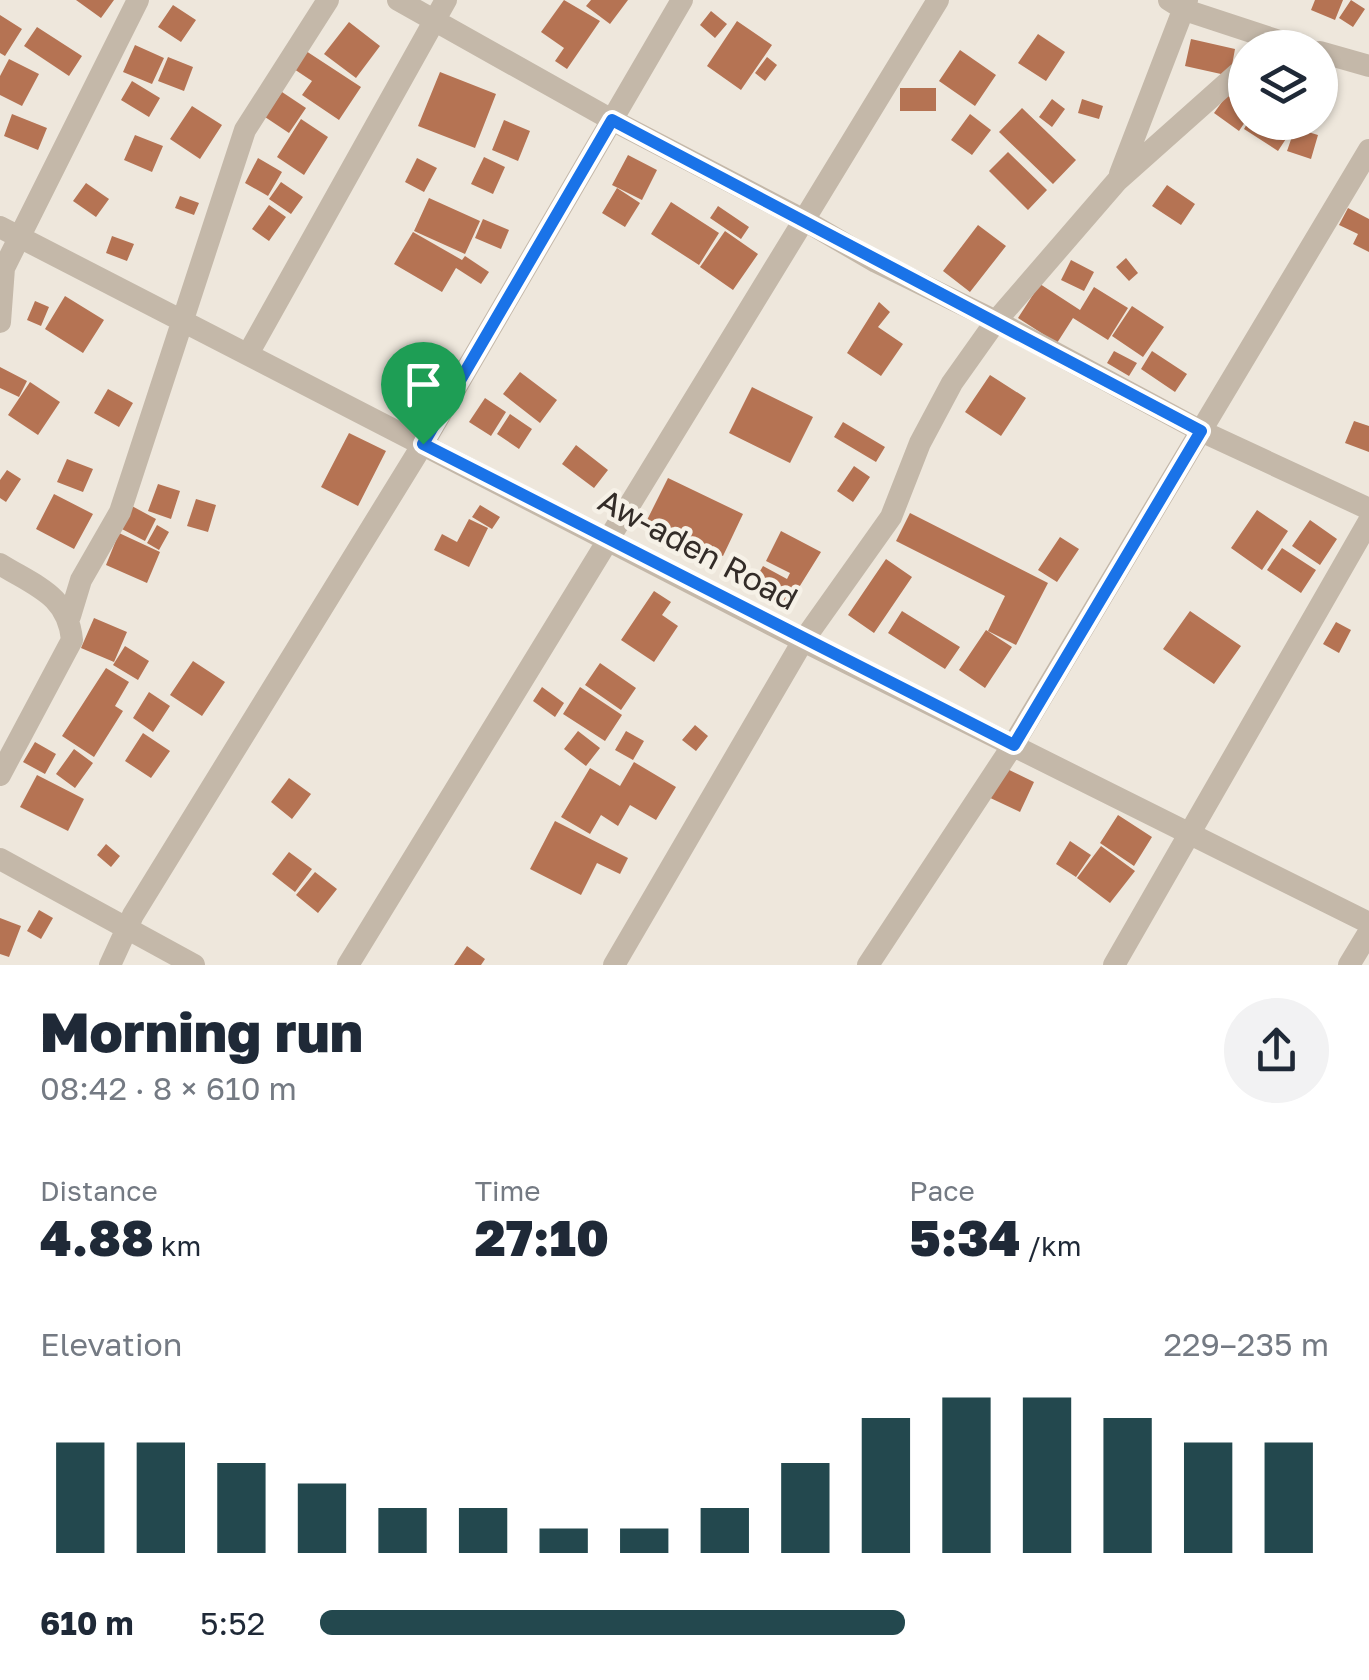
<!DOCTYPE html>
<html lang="en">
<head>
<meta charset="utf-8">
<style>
	body { margin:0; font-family:"Golos Text",sans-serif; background:#f2f2f3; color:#1f2937; height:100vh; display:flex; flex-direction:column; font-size:38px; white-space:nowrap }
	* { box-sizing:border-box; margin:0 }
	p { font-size:32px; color:#747a83 }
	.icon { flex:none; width:55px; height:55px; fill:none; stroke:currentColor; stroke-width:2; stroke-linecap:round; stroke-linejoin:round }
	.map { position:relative; height:965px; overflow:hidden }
	.side { display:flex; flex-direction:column; background:#fff; flex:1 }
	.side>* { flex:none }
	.fabs { position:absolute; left:1228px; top:30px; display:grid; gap:20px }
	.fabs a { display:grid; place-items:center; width:110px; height:110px; border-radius:50%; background:#fff; box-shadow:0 2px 8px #0004; font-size:50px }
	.pin { position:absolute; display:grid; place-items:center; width:85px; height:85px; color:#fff; margin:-102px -42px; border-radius:50% 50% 50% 0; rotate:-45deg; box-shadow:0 0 10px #0007 }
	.pin .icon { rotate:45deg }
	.round { display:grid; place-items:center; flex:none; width:105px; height:105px; border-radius:52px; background:#f2f2f3 }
	.headline { display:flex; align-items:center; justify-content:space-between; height:170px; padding:0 40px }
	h1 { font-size:55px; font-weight:800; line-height:75px }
	.metrics { display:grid; grid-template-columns:repeat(3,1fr); gap:15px; height:170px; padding:10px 40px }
	.metrics div { display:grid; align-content:center }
	.metrics b { font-size:50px; font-weight:800 }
	.metrics small { font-size:28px; font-weight:400 }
	.metrics p { font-size:28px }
	.chart { height:280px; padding:20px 40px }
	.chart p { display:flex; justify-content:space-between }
	.chart svg { width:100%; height:180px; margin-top:10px; stroke:#23484e; stroke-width:6 }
	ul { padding:0 40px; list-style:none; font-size:32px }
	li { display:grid; grid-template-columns:160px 120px 1fr; align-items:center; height:75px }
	li i { height:25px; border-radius:12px; background:#23484e }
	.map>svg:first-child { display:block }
</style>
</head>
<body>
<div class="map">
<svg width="1369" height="965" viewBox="0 0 1369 965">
	<rect width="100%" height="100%" fill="#eee7dc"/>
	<path fill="#b57353" d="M76,0h38l-13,18z
		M564,0l36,21 -33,48 -12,-8 9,-13 -23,-16z
		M591,0h37l-18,24 -24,-18z
		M1315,0h28l-8,20 -24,-10z
		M1351,0l14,9 -12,18 -14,-9z
		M173,5l23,15 -15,22 -23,-15z
		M711,11l16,13 -12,14 -15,-13z
		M0,15l22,14 -17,27 -5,-3z
		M737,21l35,24 -31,45 -34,-24z
		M349,22l31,24 -24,32 -32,-24z
		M37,27l45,29 -13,20 -45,-30z
		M1038,34l27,18 -19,29 -28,-18z
		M1191,39l44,10 -5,27 -45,-10z
		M135,45l29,13 -12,26 -29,-12z
		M960,50l36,25 -21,31 -36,-25z
		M306,51l55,36 -22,33 -37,-25 10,-14 -18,-12z
		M168,57l25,10 -9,24 -26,-10z
		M767,57l10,8 -12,16 -10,-8z
		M9,59l30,15 -17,32 -22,-11v-19z
		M440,72l56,22 -21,54 -57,-22z
		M132,81l28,17 -11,19 -28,-17z
		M900,88h36v23h-36z
		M282,92l24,16 -17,25 -24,-16z
		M1227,95l18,13v14l-6,9 -25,-18z
		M1052,99l13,10 -13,18 -13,-10z
		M1082,99l21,7 -4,13 -21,-6z
		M192,106l30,19 -22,34 -30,-20z
		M1022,108l54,52 -23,24 -54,-52z
		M12,114l35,14 -9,22 -34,-14z
		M970,114l21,16 -19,25 -21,-15z
		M301,119l27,18 -24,38 -27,-18z
		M504,120l26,11 -12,30 -26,-11z
		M1248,122h49l-19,29 -34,-22z
		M1295,128l23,7 -7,24 -24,-8z
		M135,135l28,11 -11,26 -28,-12z
		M1008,152l39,38 -19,20 -39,-39z
		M628,155l29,15 -15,30 -30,-15z
		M484,157l21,10 -12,27 -22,-10z
		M258,158l24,14 -14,24 -23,-13z
		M417,158l20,10 -13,24 -19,-10z
		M281,182l22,15 -12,17 -22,-15z
		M86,183l23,16 -13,18 -23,-16z
		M1167,185l28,19 -14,21 -29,-19z
		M617,188l23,15 -15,24 -23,-14z
		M180,196l19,7 -5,12 -19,-7z
		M429,198l51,23 -15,33 -51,-23z
		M671,202l48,31 -20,32 -48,-31z
		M269,205l17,12 -17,24 -17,-12z
		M718,206l31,21 -8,12 -31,-21z
		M1348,208l21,11v33l-16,-8 5,-10 -19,-9z
		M483,219l26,11 -8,19 -26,-11z
		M978,225l28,21 -36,46 -27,-21z
		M725,231l33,23 -25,36 -33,-23z
		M413,232l49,28 3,-4 24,16 -8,12 -25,-16 -14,24 -48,-28z
		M112,236l22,8 -7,17 -21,-8z
		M1126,258l12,15 -9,8 -13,-14z
		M1071,260l23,12 -10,19 -23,-11z
		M1040,284l40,26 14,-23 34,21 -20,32 -35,-22 -16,25 -39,-25z
		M65,296l39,24 -21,33 -38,-24z
		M35,301l14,6 -8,19 -14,-6z
		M879,302l11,10 -12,15 25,17 -22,32 -34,-23z
		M1132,306l32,21 -21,30 -31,-21z
		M1114,351l23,12 -8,13 -22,-13z
		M1152,351l35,23 -12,18 -34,-23z
		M0,367l27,14 -8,16 -19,-9z
		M520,372l37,28 -17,23 -37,-29z
		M990,375l36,23 -25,38 -36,-24z
		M30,382l30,20 -22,33 -30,-20z
		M752,387l61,30 -23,46 -61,-30z
		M108,389l25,14 -14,24 -25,-14z
		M485,398l21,14 -15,24 -22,-14z
		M510,414l22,15 -13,20 -22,-15z
		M1354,421l15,5v26l-24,-9z
		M843,422l42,25 -9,15 -42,-25z
		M349,433l37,18 -28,55 -37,-19z
		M576,445l32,25 -14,18 -32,-24z
		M67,459l26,10 -10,23 -26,-10z
		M854,466l16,11 -17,25 -16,-11z
		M7,470l14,9 -15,23 -6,-4v-18z
		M668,478l75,36 -20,42 -76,-36z
		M158,484l22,7 -9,28 -23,-8z
		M54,494l39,20 -19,35 -38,-20z
		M196,499l20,6 -8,27 -21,-6z
		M130,505l26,14 -11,22 -27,-14z
		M480,505l20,12 -8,12 -20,-12z
		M1257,510l31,21 -26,39 -31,-22z
		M910,513l138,70 -32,62 -28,-14 17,-35 -109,-55z
		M469,519l19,9 -19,39 -35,-17 8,-16 15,8z
		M1310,520l27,19 -17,26 -28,-19z
		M157,525l12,7 -10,18 -12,-7z
		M781,531l40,21 -33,53 -36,-20 11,-19 24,13 3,-6 -24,-12z
		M119,533l41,19 -13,31 -41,-18z
		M1060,537l19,12 -22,33 -19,-12z
		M1282,548l34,22 -15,23 -34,-23z
		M886,559l26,18 -38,56 -26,-18z
		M654,591l17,11 -9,13 16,11 -24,36 -33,-22z
		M902,611l58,36 -15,22 -57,-36z
		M1190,611l51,35 -27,38 -51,-35z
		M94,618l33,14 -13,30 -33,-14z
		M1336,622l15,8 -12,23 -16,-9z
		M986,630l26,17 -27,41 -26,-18z
		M125,646l24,15 -11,19 -25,-15z
		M193,661l32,21 -23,34 -32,-21z
		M600,663l36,25 -15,22 -36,-25z
		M106,668l23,14 -14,24 8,5 -29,46 -32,-21z
		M542,687l22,16 -9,14 -22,-16z
		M580,687l42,28 -17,26 -42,-27z
		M149,692l21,14 -17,26 -20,-14z
		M695,725l13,11 -12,15 -14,-11z
		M578,731l22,17 -14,18 -22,-17z
		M626,731l18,10 -11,19 -18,-10z
		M143,733l27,18 -19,27 -26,-17z
		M35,742l21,12 -11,20 -22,-12z
		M74,749l19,14 -18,25 -19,-14z
		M634,762l42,25 -20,33 -26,-15 -12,21 -17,-11 -11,19 -29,-17 29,-49 30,18z
		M999,765l35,17 -14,30 -36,-17z
		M37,775l47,24 -16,32 -48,-24z
		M289,778l22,16 -19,25 -21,-17z
		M1118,815l34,22 -18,29 -34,-23z
		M555,821l73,37 -8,16 -23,-11 -16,32 -51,-26z
		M1070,841l21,14 -15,22 -20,-13z
		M106,844l14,12 -9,11 -14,-12z
		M1101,846l34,25 -25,32 -33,-25z
		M289,852l23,17 -17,23 -23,-18z
		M315,872l22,17 -19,24 -22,-18z
		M39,910l14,8 -12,21 -14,-8z
		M0,918l21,8 -12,31 -9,-3z
		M467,946l18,13 -4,6h-27z"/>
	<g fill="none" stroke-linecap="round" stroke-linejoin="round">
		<path stroke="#c4b8a9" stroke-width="22" d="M682,0l-70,120 192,100 134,-220
			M1169,0l16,10 91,30
			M1267,48l9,-8 28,8
			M1320,52l49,14
			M1120,174l67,-174
			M0,227l803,414 566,282
			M0,322l4,-54 134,-268
			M248,354l198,-354
			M0,564c35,22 68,31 72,76l-72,135
			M70,616l11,-36 39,-68 125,-382 83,-130
			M0,859l194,106
			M110,965l23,-50 290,-471 189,-324 -214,-120
			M348,965l456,-745 72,42 120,59 121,-140 128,-114
			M614,965l189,-324 88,-124 29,-74 32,-60 44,-62 205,110 168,78
			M868,965l145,-220 356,-595
			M1114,965l255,-444
			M1349,965l20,-33"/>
	</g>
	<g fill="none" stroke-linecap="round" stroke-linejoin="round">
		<defs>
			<path id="route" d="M612,120l589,311 -187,314 -591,-301z"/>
		</defs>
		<use href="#route" stroke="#fff" stroke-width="20"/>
		<use href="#route" stroke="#1a73e8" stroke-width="12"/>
	</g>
	<g text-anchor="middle" stroke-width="9" stroke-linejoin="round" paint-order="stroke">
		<g font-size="32" fill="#332c28" stroke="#f6f1e7">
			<text transform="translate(698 550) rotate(28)" y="11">Aw-aden Road</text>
		</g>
	</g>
</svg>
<div class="fabs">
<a><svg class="icon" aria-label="layers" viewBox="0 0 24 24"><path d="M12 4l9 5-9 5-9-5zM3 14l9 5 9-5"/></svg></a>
</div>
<div class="pin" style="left:423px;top:444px;background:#1e9e55"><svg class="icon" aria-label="arrive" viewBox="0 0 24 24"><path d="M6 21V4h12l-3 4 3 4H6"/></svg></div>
</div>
<section class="side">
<div class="headline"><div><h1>Morning run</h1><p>08:42 · 8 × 610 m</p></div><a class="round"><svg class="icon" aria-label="share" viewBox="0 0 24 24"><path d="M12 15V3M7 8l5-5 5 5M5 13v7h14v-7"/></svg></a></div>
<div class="metrics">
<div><p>Distance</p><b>4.88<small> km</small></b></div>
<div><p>Time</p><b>27:10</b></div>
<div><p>Pace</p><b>5:34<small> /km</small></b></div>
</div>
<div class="chart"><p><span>Elevation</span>229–235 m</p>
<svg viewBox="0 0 160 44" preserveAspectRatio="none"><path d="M5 44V17M15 44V17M25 44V22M35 44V27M45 44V33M55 44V33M65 44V38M75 44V38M85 44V33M95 44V22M105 44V11M115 44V6M125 44V6M135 44V11M145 44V17M155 44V17"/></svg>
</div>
<ul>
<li><b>610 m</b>5:52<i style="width:58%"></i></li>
</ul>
</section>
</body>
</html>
